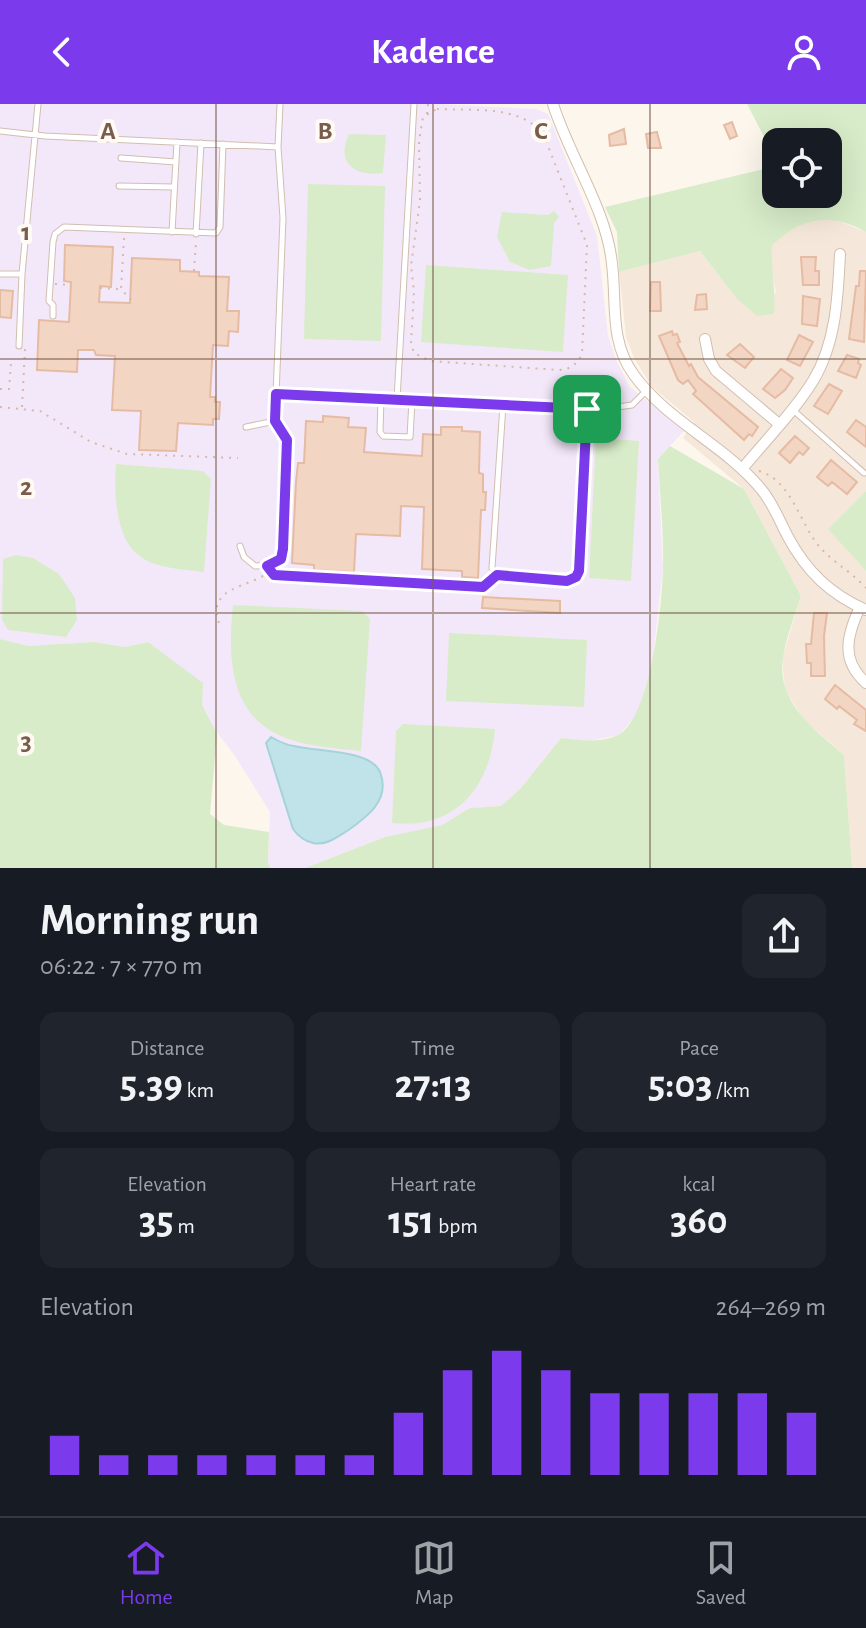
<!DOCTYPE html>
<html lang="en">
<head>
<meta charset="utf-8">
<style>
	body { margin:0; font-family:"Alegreya Sans",sans-serif; background:#20242c; color:#f1f3f6; height:100vh; display:flex; flex-direction:column; font-size:30px; white-space:nowrap }
	* { box-sizing:border-box; margin:0 }
	p { font-size:26px; color:#9ea1a6 }
	.icon { flex:none; width:44px; height:44px; fill:none; stroke:currentColor; stroke-width:2; stroke-linecap:round; stroke-linejoin:round }
	.map { position:relative; height:764px; overflow:hidden }
	.drawer { display:flex; flex-direction:column; background:#171b24; flex:1 }
	.drawer>* { flex:none }
	.controls { position:absolute; left:762px; top:24px; display:grid; gap:16px }
	.controls a { display:grid; place-items:center; width:80px; height:80px; border-radius:16px; background:#171b24; box-shadow:0 8px 32px #0002; font-size:40px }
	.pin { position:absolute; display:grid; place-items:center; width:68px; height:68px; color:#fff; margin:-34px; border-radius:16px; box-shadow:0 4px 12px #0006 }
	.round { display:grid; place-items:center; flex:none; width:84px; height:84px; border-radius:16px; background:#20242c }
	.overview { display:flex; align-items:center; justify-content:space-between; height:136px; padding:0 40px }
	h1 { font-size:44px; font-weight:700; line-height:60px }
	.stats { display:grid; grid-template-columns:repeat(3,1fr); gap:12px; height:136px; padding:8px 40px }
	.stats div { display:grid; align-content:center; border-radius:16px; background:#20242c; text-align:center }
	.stats b { font-size:40px; font-weight:700 }
	.stats small { font-size:22px; font-weight:400 }
	.stats p { font-size:22px }
	.chart { height:224px; padding:16px 40px }
	.chart p { display:flex; justify-content:space-between }
	.chart svg { width:100%; height:144px; margin-top:8px; stroke:#7c3aed; stroke-width:6 }
	header { display:flex; justify-content:space-between; align-items:center; height:104px; padding:0 40px; background:#7c3aed; color:#fff; font-size:36px; font-weight:700 }
	.tabs { display:flex; justify-content:space-around; align-items:center; height:112px; border-top:2px solid #363941; background:#171b24; font-size:22px; color:#9ea1a6 }
	.tabs a { display:grid; justify-items:center; gap:4px }
	.tabs .active { color:#7c3aed }
	.map>svg:first-child { display:block }
</style>
</head>
<body>
<header><svg class="icon" aria-label="back" viewBox="0 0 24 24"><path d="M15 5l-7 7 7 7"/></svg>Kadence<svg class="icon" aria-label="person" viewBox="0 0 24 24"><circle cx="12" cy="8" r="4"/><path d="M4 21q1-7 8-7t8 7"/></svg></header>
<div class="map">
<svg width="866" height="764" viewBox="0 0 866 764">
	<rect width="100%" height="100%" fill="#fdf6ec"/>
	<path fill="#f5e8da" d="M833,115l33,13v259l-37,38 37,42v297h-14l-8,-113 -40,-35 -19,-30 -3,-31 19,-63 -57,-107 -61,-51 11,-16 -42,-35 -18,-29 -8,-21 -7,-65 81,-21 37,48 39,-6 -5,-25 1,-22 14,-15 25,-10z"/>
	<path fill="#f3e8fa" d="M0,0h438l98,5 12,5 49,122 11,100 9,26 13,25 54,44 -26,28 5,110 -11,96 -14,48 -19,22 -30,6 -28,-3 -40,50 -20,18 -31,2 -28,17 -57,12 -80,31h-35l-2,-5 2,-51 -35,-56 -87,-114 -23,5 -31,-5 -66,4 -28,-7z"/>
	<path fill="#d8ecc9" d="M747,0h119v128c-35,-20 -67,-15 -94,14 -1,23 4,45 2,68l-17,2 -20,-17 -37,-48 -81,21 -2,-40 -12,-25 171,-41v28h52v-52h-52v18z
		M349,30l37,1 -3,38c-28,4 -48,-10 -34,-39z
		M308,80l77,2 -4,155 -77,-2z
		M554,107l5,6 -5,6 -3,43 -21,4 -20,-8 -13,-25 5,-25 46,3z
		M426,161l142,10 -5,77 -142,-10z
		M596,334l43,3 -8,140 -42,-3z
		M670,342l74,43 57,107c-6,20 -15,41 -18,62 -7,44 32,72 61,97l8,113h-547l80,-31 57,-12 28,-17 31,-2 20,-18 40,-50c18,2 38,5 55,-2 35,-14 46,-132 47,-167 1,-36 -3,-74 -5,-110z
		M116,360l87,7 8,8 -7,93c-21,-3 -50,-3 -67,-18 -22,-18 -23,-64 -21,-90z
		M866,387v80l-38,-42z
		M16,451l17,3 26,16 16,24 2,22 -11,17 -58,-7 -6,-10 1,-61z
		M233,501l129,6 8,8 -9,132c-26,-3 -56,-4 -80,-15 -53,-23 -53,-82 -48,-131z
		M449,529l138,7 -3,67 -138,-6z
		M0,535l28,7 66,-4 31,5 23,-5 55,41 -1,22 15,29 -7,80 14,11 45,7 -1,31 2,5h-270z
		M403,620l92,5c-5,59 -40,101 -103,94l4,-92z"/>
	<path fill="#bfe3e8" stroke="#a5d3da" stroke-width="2" d="M271,633c7,4 14,8 23,9 22,6 76,3 86,26 11,28 -13,45 -33,59 -10,6 -21,15 -34,12 -9,-2 -15,-7 -20,-14l-27,-86z"/>
	<path fill="#f3d5c3" stroke="#e6bba3" stroke-width="2" d="M732,18l5,14 -7,3 -6,-14z
		M624,25l2,15 -16,2 -1,-11z
		M657,28l4,16h-13l-2,-14z
		M65,141l48,2 -2,40 -11,-1 -1,16 31,1 2,-45 48,2v11l19,1v4l30,1 -2,34h12l-1,21 -9,-1 -1,15 -15,-1 -3,52h5v5h5l-1,17h-6v6l-35,-2 -2,28 -37,-1 2,-39 -29,-1 3,-54 -19,-1 -2,-5h-16l-1,22 -40,-2 2,-50 30,2 2,-40 -7,-1z
		M801,153h15l-1,14h4v14h-16z
		M860,167h6l-2,71 -15,-3 7,-53h3z
		M651,178h9l1,29h-11z
		M0,186l13,1 -2,27 -11,-1z
		M706,190l1,15 -12,1 2,-15z
		M803,192l17,3 -3,27 -15,-2z
		M672,227l1,4 4,-1 3,8 -3,1 12,23 2,-2 7,13 60,50 -6,9 -3,-2 -5,6 -51,-46 3,-3 -8,-11 -5,4 -5,-4 -19,-44z
		M799,231l14,7 -13,24 -13,-6z
		M740,240l14,13 -9,11 -18,-13z
		M847,251l12,4 -1,4 3,2 -5,13 -18,-7z
		M781,265l12,9 -8,12 -10,8 -12,-9z
		M829,280l13,7 -14,23 -14,-8z
		M323,312l26,2 -1,9 18,1 -2,24 58,4 1,-22 18,1v-8h21v4l18,1 -1,41 4,1v18h3l-1,18h-4l-3,68 -16,-1v-6l-40,-2 2,-62 -23,-1 -1,30 -44,-2 -2,38 -40,-2v-5l-22,-2 4,-81 2,-19h6l2,-42 17,1z
		M856,316l10,7v20l-19,-15z
		M795,332l14,12 -6,7 -4,-3 -9,11 -11,-10z
		M831,356l26,22 -10,12 -15,-12 -4,4 -11,-9z
		M483,493l77,4v12l-78,-5z
		M814,509h13l-3,23 1,40h-14v-13h-4l-1,-19h5z
		M835,581l31,25v21l-12,-7 3,-4 -18,-14 -2,3 -12,-10z"/>
	<g fill="none" stroke-linecap="round" stroke-linejoin="round">
		<defs>
			<path id="service" d="M0,27l45,5 233,11
				M121,54l55,4
				M119,82l55,1
				M172,128l5,-90
				M196,130l5,-91
				M0,170h22l16,-170
				M53,212v-11l-4,-4 4,-59 2,-8 9,-7 152,6 4,-6 3,-83
				M19,242l3,-72
				M276,290l320,16 36,-5 15,-15
				M381,294l-1,34 3,4 27,1 2,-37
				M397,295l17,-295
				M503,301l-11,163 6,9 69,4 9,-4 3,-6 8,-162
				M793,306l71,63
				M246,323l29,-6
				M240,442l4,11 11,9 19,-1 7,-6 3,-24 3,-95 -12,-19 8,-203 -5,-71 2,-43
				M267,462l7,9 209,12 14,-12"/>
			<path id="minor" d="M553,0c16,52 54,106 59,160 5,39 -3,77 22,111 34,47 91,70 127,114 12,14 18,31 27,48 19,35 42,57 78,73
				M705,235l4,20 7,12 63,53
				M742,365c23,-28 51,-56 71,-88 23,-38 25,-84 27,-127
				M860,503c-13,28 -20,53 6,76"/>
		</defs>
		<use href="#service" stroke="#d1beb0" stroke-width="7"/>
		<use href="#minor" stroke="#d1beb0" stroke-width="12"/>
		<path stroke="#d9b8a5" stroke-width="2" stroke-dasharray="2 6" stroke-linecap="butt" d="M437,5c35,2 85,-5 107,27l43,109 -5,108c-4,11 -12,17 -24,17l-128,-9 -16,-8 -3,-9 3,-53 -3,-25 9,-65 -1,-60 4,-24z
			M427,10l1,-10
			M124,134l-3,51 12,13
			M194,167l2,-29
			M55,180l16,1
			M100,184l20,1
			M0,285h9l2,-26
			M0,303l40,4 51,31 36,12 111,4
			M22,303l3,-58
			M759,367c32,9 41,52 59,74 13,16 34,27 48,43
			M219,519c-13,-35 29,-36 47,-49"/>
		<use href="#service" stroke="#fff" stroke-width="5"/>
		<use href="#minor" stroke="#fff" stroke-width="10"/>
	</g>
	<g fill="none" stroke-linecap="round" stroke-linejoin="round">
		<defs>
			<path id="route" d="M276,290l311,15 -8,162 -3,6 -9,4 -70,-6 -14,12 -209,-12 -7,-9 14,-7 2,-10 4,-109 -12,-19z"/>
		</defs>
		<use href="#route" stroke="#fff" stroke-width="16"/>
		<use href="#route" stroke="#7c3aed" stroke-width="10"/>
	</g>
	<path fill="none" stroke="#7a5c4d" stroke-width="2" stroke-opacity="0.55" d="M216,0v764M433,0v764M650,0v764M0,255h866M0,509h866"/>
	<g font-size="26" text-anchor="middle" font-weight="bold" fill="#7a5c4d" stroke="#fffaf3" stroke-width="8" stroke-linejoin="round" paint-order="stroke">
		<text x="108" y="35">A</text>
		<text x="325" y="35">B</text>
		<text x="541" y="35">C</text>
		<text x="26" y="136">1</text>
		<text x="26" y="391">2</text>
		<text x="26" y="646">3</text>
	</g>
</svg>
<div class="controls">
<a><svg class="icon" aria-label="locate" viewBox="0 0 24 24"><circle cx="12" cy="12" r="6"/><path d="M12 2v4M12 18v4M2 12h4M18 12h4"/></svg></a>
</div>
<div class="pin" style="left:587px;top:305px;background:#1e9e55"><svg class="icon" aria-label="arrive" viewBox="0 0 24 24"><path d="M6 21V4h12l-3 4 3 4H6"/></svg></div>
</div>
<section class="drawer">
<div class="overview"><div><h1>Morning run</h1><p>06:22 · 7 × 770 m</p></div><a class="round"><svg class="icon" aria-label="share" viewBox="0 0 24 24"><path d="M12 15V3M7 8l5-5 5 5M5 13v7h14v-7"/></svg></a></div>
<div class="stats">
<div><p>Distance</p><b>5.39<small> km</small></b></div>
<div><p>Time</p><b>27:13</b></div>
<div><p>Pace</p><b>5:03<small> /km</small></b></div>
</div>
<div class="stats">
<div><p>Elevation</p><b>35<small> m</small></b></div>
<div><p>Heart rate</p><b>151<small> bpm</small></b></div>
<div><p>kcal</p><b>360</b></div>
</div>
<div class="chart"><p><span>Elevation</span>264–269 m</p>
<svg viewBox="0 0 160 44" preserveAspectRatio="none"><path d="M5 44V32M15 44V38M25 44V38M35 44V38M45 44V38M55 44V38M65 44V38M75 44V25M85 44V12M95 44V6M105 44V12M115 44V19M125 44V19M135 44V19M145 44V19M155 44V25"/></svg>
</div>
</section>
<nav class="tabs">
<a class="active"><svg class="icon" aria-label="home" viewBox="0 0 24 24"><path d="M3 11l9-7 9 7M6 9v11h12V9"/></svg>Home</a>
<a><svg class="icon" aria-label="map" viewBox="0 0 24 24"><path d="M3 6l6-2 6 2 6-2v14l-6 2-6-2-6 2zM9 4v14M15 6v14"/></svg>Map</a>
<a><svg class="icon" aria-label="saved" viewBox="0 0 24 24"><path d="M7 4h10v16l-5-4-5 4z"/></svg>Saved</a>
</nav>
</body>
</html>
